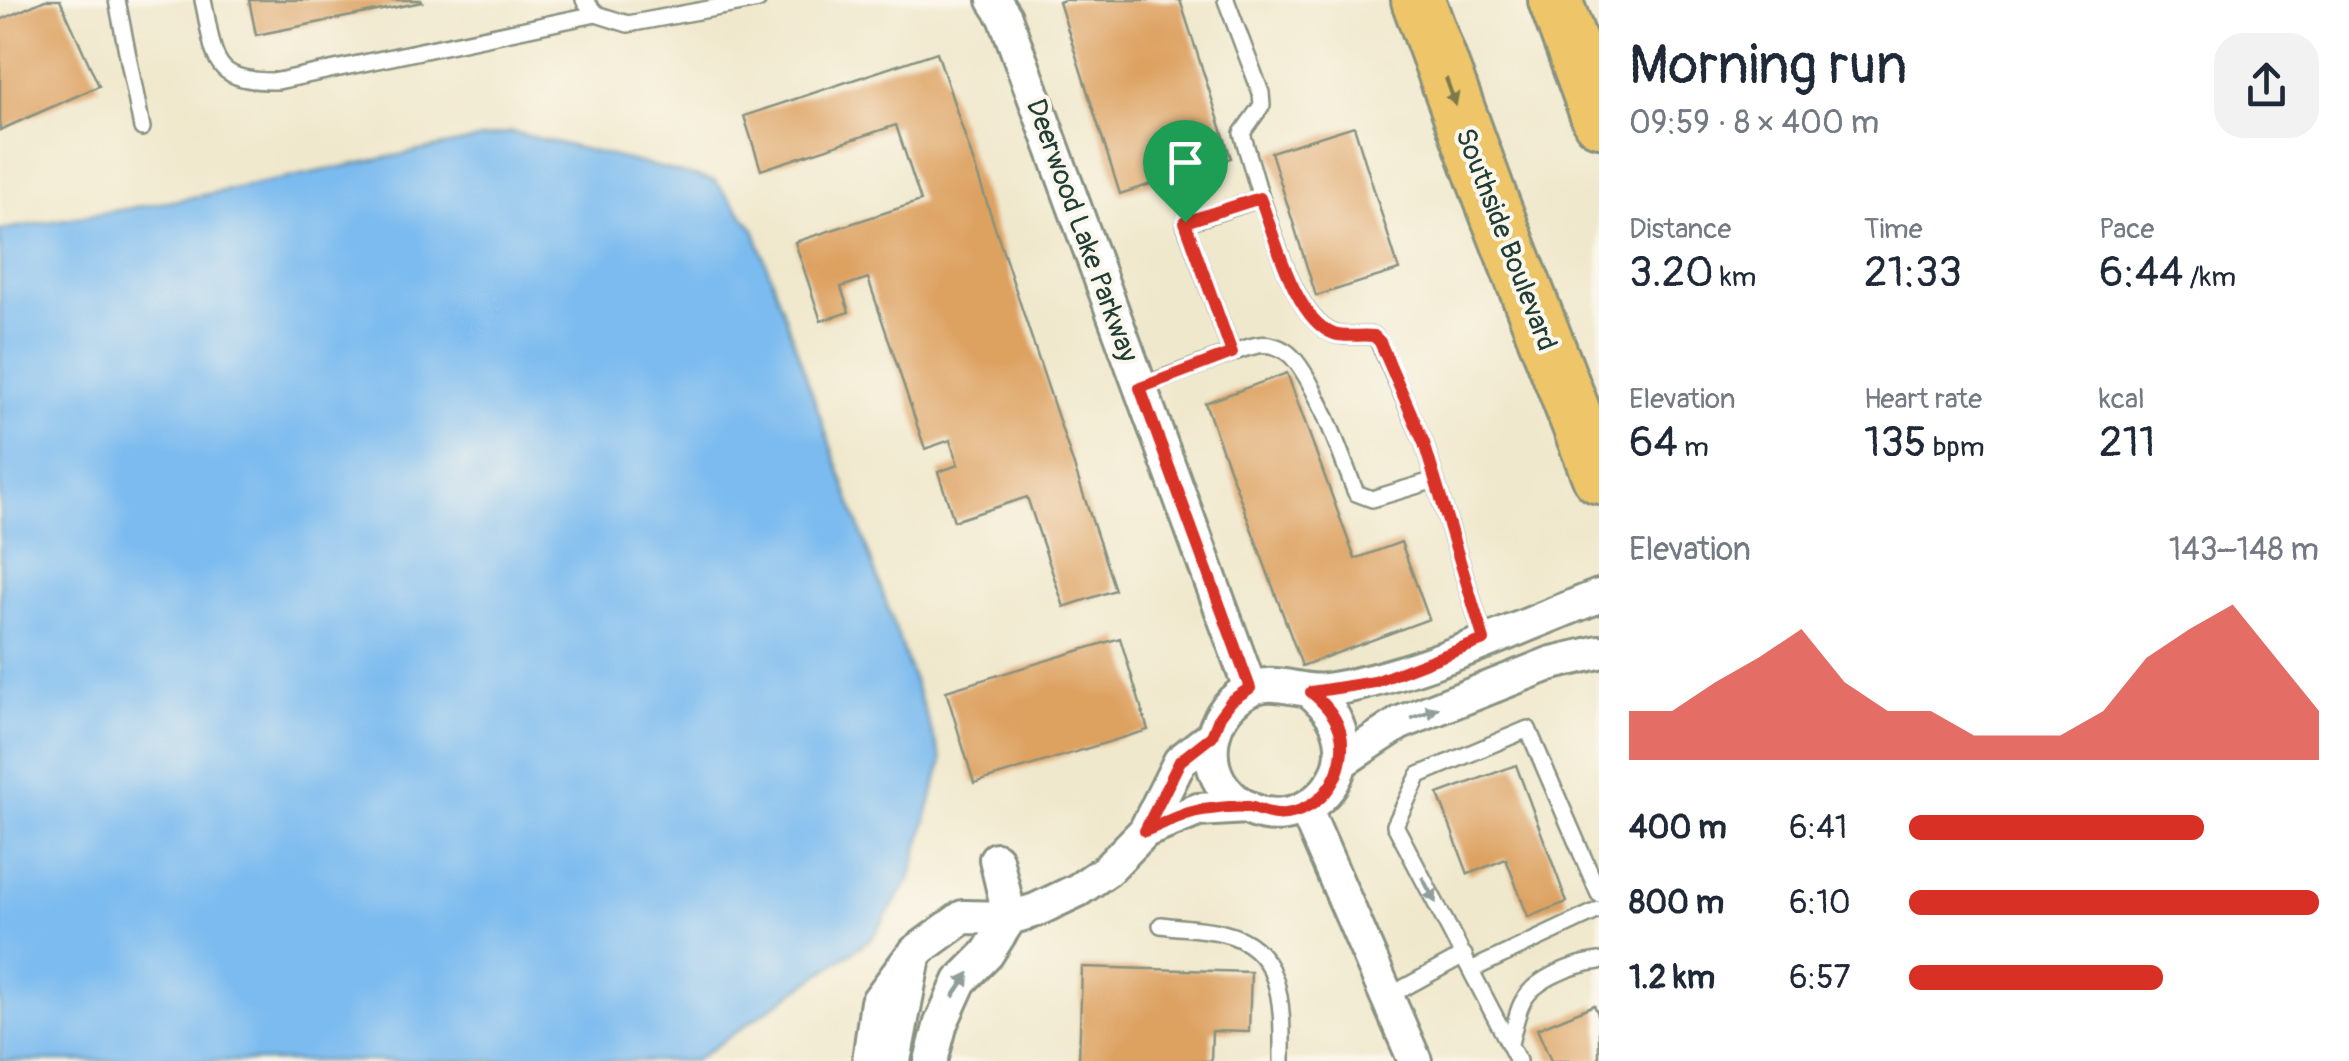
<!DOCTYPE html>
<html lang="en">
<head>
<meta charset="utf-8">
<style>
	body { margin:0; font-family:Pangolin,sans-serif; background:#f2f2f3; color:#1f2937; height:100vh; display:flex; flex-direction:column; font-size:38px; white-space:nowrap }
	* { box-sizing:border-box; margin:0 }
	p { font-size:32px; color:#747a83 }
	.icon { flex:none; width:55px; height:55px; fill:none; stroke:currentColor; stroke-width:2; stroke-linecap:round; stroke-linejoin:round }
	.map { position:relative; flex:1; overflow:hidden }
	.sheet { display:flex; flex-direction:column; background:#fff; width:750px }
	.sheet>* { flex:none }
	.pin { position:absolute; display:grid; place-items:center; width:85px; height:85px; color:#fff; margin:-102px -42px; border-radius:50% 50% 50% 0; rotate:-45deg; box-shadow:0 0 10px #0007 }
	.pin .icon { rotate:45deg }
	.round { display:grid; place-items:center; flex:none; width:105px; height:105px; border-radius:30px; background:#f2f2f3 }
	.headline { display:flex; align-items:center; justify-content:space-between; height:170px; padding:0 30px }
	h1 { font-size:55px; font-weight:600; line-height:75px }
	.metrics { display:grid; grid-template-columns:repeat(3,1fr); gap:15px; height:170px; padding:10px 30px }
	.metrics div { display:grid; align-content:center }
	.metrics b { font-size:42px; font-weight:600 }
	.metrics small { font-size:28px; font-weight:400 }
	.metrics p { font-size:28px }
	.chart { height:280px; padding:20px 30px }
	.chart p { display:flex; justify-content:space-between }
	.chart svg { width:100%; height:180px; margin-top:10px; fill:#d93025; opacity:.7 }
	ul { padding:0 30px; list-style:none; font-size:32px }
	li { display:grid; grid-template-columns:160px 120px 1fr; align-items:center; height:75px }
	li i { height:25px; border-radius:12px; background:#d93025 }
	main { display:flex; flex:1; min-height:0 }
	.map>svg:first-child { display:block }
</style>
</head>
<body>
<main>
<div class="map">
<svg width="1599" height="1061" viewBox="0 0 1599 1061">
	<rect width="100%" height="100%" fill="#fbf7ec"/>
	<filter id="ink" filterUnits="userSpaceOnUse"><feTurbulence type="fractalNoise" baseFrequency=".01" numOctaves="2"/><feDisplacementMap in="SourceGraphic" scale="20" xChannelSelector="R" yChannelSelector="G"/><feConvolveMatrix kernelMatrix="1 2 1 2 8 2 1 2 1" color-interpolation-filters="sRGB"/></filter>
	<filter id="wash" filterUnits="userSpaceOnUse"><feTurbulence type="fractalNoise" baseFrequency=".0048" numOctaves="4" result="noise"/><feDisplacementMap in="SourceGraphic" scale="40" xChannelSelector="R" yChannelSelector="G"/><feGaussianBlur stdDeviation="2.25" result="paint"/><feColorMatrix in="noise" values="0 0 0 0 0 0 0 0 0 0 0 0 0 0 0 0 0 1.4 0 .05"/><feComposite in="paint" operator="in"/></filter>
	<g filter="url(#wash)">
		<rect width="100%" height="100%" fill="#f0e8cc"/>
		<path fill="#7cbbef" stroke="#4e7c92" stroke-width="2.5" d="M512,132l203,49 39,48 188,532 -32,118 -38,59 -178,123h-694v-831l179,-30z"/>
		<g id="blocks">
			<path fill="#dda160" d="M45,0h15l39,86 -99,44v-110z
				M249,0h172l1,2 -166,33z
				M1064,0h116l51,158 -111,36 -61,-192z
				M937,52l178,538 -51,17 -37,-110 -73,24 -16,-49 20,-7 -8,-25 -25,9 -57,-171 -27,9 8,25 -28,9 -26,-79 126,-41 -25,-76 -135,45 -17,-54z
				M1354,126l45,144 -83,26 -45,-144z
				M1287,373l68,186 46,-17 28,77 -127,47 -97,-263z
				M1120,638l28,92 -174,53 -28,-92z
				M1516,765l51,137 -39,15 -22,-58 -38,15 -30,-80z
				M1082,967l169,5 -2,60 -37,-1 -1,30h-132z
				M1594,1005l5,11v45h-48l-14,-32z"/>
		</g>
	</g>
	<g filter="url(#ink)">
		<use href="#blocks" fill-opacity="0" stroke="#889280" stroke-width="2.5"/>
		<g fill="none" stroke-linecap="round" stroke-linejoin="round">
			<defs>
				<path id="service" d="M117,0l25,128
					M203,0c13,59 6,82 75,81l318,-67
					M584,0l12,14 32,10 130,-24
					M1226,0l35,93 1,12 -20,28 19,65
					M1232,353c19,-7 34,-14 53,-2 27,16 58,111 71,142l16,6 63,-19
					M1140,387l92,-34 -47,-130 76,-25c14,38 33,121 74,136 12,4 26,0 39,2l5,6 45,101 60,197
					M1161,925c20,3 42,3 62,8 63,15 59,77 59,128
					M1471,970l128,-60
					M1387,997l77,-42
					M1510,1043c4,-13 6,-28 12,-40 11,-24 52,-39 77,-42
					M1518,1061l-123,-236 24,-50 109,-46 71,165"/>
				<path id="minor" d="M994,0l11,17 245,671
					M1311,692c82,67 -17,164 -80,104 -32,-31 -22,-82 14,-104 28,-17 53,2 81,-2 90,-13 187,-61 273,-94
					M1341,762l59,-39 152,-60 47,-11
					M1305,808l110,253
					M1145,831l53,-21 49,-3
					M869,1061l8,-59 32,-43
					M894,1061l21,-109 48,-35 47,1 26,-8 42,-20 29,-20 38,-39 35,-70 32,-25
					M931,1061l10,-38 19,-42 27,-27 23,-36 -14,-59"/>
				<path id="trunk" d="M1418,0l72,197 109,280
					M1555,0l44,120"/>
			</defs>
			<use href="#service" stroke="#889280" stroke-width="20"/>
			<use href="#minor" stroke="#889280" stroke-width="38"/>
			<use href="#trunk" stroke="#889280" stroke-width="58"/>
			<use href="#service" stroke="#fff" stroke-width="15"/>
			<use href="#minor" stroke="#fff" stroke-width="32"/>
			<use href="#trunk" stroke="#eec569" stroke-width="52"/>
		</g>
		<defs><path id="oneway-solid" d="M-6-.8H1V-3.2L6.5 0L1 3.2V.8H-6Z" transform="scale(2.5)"/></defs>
		<use fill="#7c7a4c" href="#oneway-solid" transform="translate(1451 92) rotate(70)"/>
		<g fill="#8f9e9a">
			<use href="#oneway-solid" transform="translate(1425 713) rotate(-21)"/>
			<use href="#oneway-solid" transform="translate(1429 890) rotate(62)"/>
			<use href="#oneway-solid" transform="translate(961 985) rotate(-56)"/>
		</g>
	</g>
	<g fill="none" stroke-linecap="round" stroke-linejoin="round" filter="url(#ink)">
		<defs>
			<path id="route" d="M1260,198c15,38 34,121 74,136 13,4 27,0 40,2l6,6 44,101 60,197 -109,42 -64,10c18,15 33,33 31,58 -2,32 -23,59 -56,64 -14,2 -24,-4 -37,-7 -14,-2 -33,1 -46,3 -19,2 -40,14 -58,21l35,-70 32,-25 8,-20 12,-16 18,-12 -110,-300 92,-35 -47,-131z"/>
		</defs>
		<use href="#route" stroke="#fff" stroke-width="20"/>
		<use href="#route" stroke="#d93025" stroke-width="12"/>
	</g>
	<g text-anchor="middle" stroke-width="8" stroke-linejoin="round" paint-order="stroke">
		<g font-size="28" fill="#1f3d34" stroke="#fbf7ec">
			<text transform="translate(1083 230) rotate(70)" y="10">Deerwood Lake Parkway</text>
			<text transform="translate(1507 239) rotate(69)" y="10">Southside Boulevard</text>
		</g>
	</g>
</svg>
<div class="pin" style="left:1185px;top:222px;background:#1e9e55"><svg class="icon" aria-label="arrive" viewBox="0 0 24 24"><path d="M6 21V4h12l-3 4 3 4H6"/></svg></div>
</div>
<section class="sheet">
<div class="headline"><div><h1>Morning run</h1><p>09:59 · 8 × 400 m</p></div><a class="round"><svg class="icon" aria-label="share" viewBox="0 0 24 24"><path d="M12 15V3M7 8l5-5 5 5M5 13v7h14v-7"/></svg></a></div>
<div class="metrics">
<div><p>Distance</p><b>3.20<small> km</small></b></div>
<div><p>Time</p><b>21:33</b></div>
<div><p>Pace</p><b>6:44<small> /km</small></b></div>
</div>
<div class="metrics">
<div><p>Elevation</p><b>64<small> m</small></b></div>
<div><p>Heart rate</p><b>135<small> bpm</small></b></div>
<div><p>kcal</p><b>211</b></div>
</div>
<div class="chart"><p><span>Elevation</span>143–148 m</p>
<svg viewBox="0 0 160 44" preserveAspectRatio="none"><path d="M0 44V32L10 32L20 25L30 19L40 12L50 25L60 32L70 32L80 38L90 38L100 38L110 32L120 19L130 12L140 6L150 19L160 32V44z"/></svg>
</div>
<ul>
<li><b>400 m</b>6:41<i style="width:72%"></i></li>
<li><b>800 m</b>6:10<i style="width:100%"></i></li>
<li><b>1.2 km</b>6:57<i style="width:62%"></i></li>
</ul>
</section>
</main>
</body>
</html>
